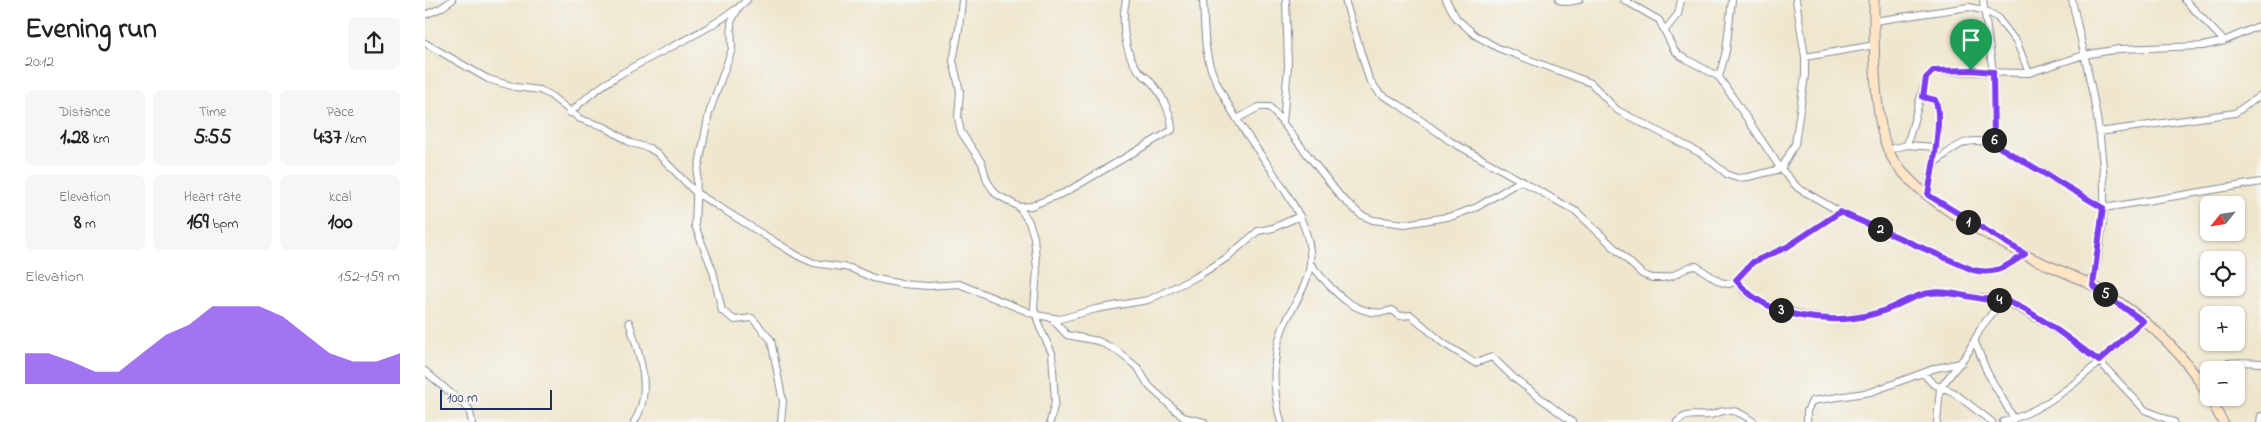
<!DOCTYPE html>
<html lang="en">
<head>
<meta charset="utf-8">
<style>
	body { margin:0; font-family:"Indie Flower",sans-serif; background:#f6f6f6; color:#222; height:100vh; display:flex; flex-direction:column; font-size:19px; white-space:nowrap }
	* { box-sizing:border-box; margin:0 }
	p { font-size:16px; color:#767676 }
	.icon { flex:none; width:28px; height:28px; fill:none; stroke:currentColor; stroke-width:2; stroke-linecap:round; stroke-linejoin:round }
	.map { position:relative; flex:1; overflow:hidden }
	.details { display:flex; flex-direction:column; background:#fff; width:425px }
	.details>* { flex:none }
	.needle { width:32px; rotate:240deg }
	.buttons { position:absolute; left:1775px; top:196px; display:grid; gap:10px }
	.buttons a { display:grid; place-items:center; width:45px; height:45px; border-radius:8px; background:#fff; box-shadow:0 1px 4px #0004; font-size:25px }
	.scale { position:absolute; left:15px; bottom:12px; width:112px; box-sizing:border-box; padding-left:5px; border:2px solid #1b2f5e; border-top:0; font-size:14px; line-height:18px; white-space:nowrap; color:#1b2f5e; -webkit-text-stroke:4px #f6f6f2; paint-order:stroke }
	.pin { position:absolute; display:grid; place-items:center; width:42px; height:42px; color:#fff; margin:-51px -21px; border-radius:50% 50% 50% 0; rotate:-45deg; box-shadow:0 0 5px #0007 }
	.pin .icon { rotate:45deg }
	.km { position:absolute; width:25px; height:25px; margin:-12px; border-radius:50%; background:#222; color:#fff; font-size:14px; line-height:25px; text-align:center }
	.round { display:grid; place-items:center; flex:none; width:52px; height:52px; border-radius:8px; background:#f6f6f6 }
	.summary { display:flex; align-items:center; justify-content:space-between; height:85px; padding:0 25px }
	h1 { font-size:28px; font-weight:700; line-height:38px }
	.stats { display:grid; grid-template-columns:repeat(3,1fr); gap:8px; height:85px; padding:5px 25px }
	.stats div { display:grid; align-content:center; border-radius:8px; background:#f6f6f6; text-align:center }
	.stats b { font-size:21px; font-weight:700 }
	.stats small { font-size:14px; font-weight:400 }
	.stats p { font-size:14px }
	.chart { height:140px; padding:10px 25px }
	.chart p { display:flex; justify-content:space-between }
	.chart svg { width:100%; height:90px; margin-top:5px; fill:#7c3aed; opacity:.7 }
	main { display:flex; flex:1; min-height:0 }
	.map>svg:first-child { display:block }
</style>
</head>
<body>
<main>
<section class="details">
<div class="summary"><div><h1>Evening run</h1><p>20:12</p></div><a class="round"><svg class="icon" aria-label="share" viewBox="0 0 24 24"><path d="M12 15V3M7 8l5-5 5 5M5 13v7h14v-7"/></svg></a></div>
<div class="stats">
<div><p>Distance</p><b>1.28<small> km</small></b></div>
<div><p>Time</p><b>5:55</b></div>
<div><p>Pace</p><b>4:37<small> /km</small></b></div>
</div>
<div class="stats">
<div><p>Elevation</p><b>8<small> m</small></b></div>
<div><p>Heart rate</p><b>169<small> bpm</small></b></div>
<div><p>kcal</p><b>100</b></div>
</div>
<div class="chart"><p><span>Elevation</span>152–159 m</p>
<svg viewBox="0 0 160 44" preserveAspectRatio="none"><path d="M0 44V29L10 29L20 33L30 38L40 38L50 29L60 20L70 15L80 6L90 6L100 6L110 11L120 20L130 29L140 33L150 33L160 29V44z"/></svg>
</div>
</section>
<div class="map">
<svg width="1836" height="422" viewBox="0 0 1836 422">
	<rect width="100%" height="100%" fill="#f6f6f2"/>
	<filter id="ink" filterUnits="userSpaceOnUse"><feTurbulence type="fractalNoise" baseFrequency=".02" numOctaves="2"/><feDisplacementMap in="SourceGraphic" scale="10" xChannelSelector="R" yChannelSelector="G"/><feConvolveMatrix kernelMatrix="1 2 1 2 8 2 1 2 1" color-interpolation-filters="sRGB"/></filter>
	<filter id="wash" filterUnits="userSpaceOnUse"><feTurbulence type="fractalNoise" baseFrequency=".0096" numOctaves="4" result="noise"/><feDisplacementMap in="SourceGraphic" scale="20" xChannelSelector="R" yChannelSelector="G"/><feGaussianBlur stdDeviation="1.12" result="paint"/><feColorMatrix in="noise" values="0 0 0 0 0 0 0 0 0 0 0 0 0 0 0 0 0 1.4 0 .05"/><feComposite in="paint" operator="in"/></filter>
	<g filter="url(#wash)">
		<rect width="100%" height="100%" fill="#efe6cd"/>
	</g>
	<g filter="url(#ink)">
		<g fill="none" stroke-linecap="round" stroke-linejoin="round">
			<defs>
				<path id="street" d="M322,0l-8,7 -8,15 1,27 -23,64 -12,62 -2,51 18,45 9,40 13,9 17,-2 19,22 12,62 -2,20
					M537,0l-3,29 -6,32 7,30 -2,27 3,14 21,31 5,18 9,13 23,13 10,15 5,15 3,33 -3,38 6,20 12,25 3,49 -5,20
					M778,0c2,27 0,54 12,79 15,33 37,63 58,93 15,24 34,49 37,79 3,30 -16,51 -27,77 -12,29 -10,64 -2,94
					M920,0l24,79 11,15 18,10 52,37 127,71 65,62 10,4h10l10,-2 17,-9 7,-1 24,16 9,2 7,-3 17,-19 34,-15 53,-35
					M1021,0l11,19 18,16 23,13 93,35 26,27 85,44 26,21 9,3 11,-1 33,-8 14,-25 10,-68v-19l-9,-57
					M1134,0l8,2 12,-2
					M1199,0l35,20 15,30 5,5 40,22 62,92 17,19 42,24 133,58c24,5 32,-3 52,-16
					M1558,0l10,72 1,72
					M1647,0c15,68 34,137 32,207 -1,26 -7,53 -11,79
					M1760,0l39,41
					M0,15l16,-7 11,-8
					M1449,21l95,-14 17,4 11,6 20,26 12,30
					M1240,30l13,-16 3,-14
					M0,43l63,36 27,8 25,3 10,5 30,24 25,8 26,16 18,5 8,5 38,39 103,64 16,7 36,5 23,10 28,6 27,2 31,-2 77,31 24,4 36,-10 52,-9 48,-23 29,-18 33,-28 15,-3 27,-12
					M1380,57l70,-12
					M1294,77l7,-26 6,-51
					M1498,97l12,3c9,15 -4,76 -7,95
					M145,113c49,-50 112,-64 166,-104
					M812,119l22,-12h11l71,90 20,18 12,5 32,4 48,-8 24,-9 45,-27
					M858,122l5,-56 -2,-66
					M1674,132l136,-19 26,-18
					M1482,145l19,-67 7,-7 96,2 55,-18 35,-6 84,-3 21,-5 37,-16
					M1463,150l19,-5 28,2
					M1508,164c23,-17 31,-29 61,-20l110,64 157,-26
					M594,207l12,-1 35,-14 106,-62c0,-16 -11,-38 -22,-49 -3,-4 -8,-6 -11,-10 -15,-17 -18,-50 -13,-71
					M885,263c19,24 47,59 82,47l8,6 11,-1 32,28 32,20 17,-6 22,21 58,44
					M1311,281l9,11 15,10 46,14 23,3h18l31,-6 34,-15 20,-6 71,8 47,26 49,35 46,49 29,12
					M627,319l15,16 31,6 18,9 22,18 11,18 34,31 21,5
					M204,322c10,31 25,70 5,100
					M1550,342l12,30 27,47
					M0,371l44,38 3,13
					M1498,373l10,11 20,8 39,30
					M1771,376c25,-15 36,-15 65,-13
					M1252,422c12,-11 19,-5 33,-7 9,-2 13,-6 23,-4 8,1 14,7 21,11
					M1382,422v-11l5,-10 59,-9 65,-24 25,-5
					M1512,422l3,-34 27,-34 15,-28 21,-26
					M1578,422c55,-15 99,-63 140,-101
					M1835,422l1,-6"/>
				<path id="secondary" d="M1449,0c0,40 -1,115 14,150 19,43 96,84 137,105 25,12 52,21 76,35 35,22 71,52 95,86 10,15 18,31 27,46"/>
			</defs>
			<use href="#street" stroke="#858a96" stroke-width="8"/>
			<use href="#secondary" stroke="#858a96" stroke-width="11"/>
			<use href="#street" stroke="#fff" stroke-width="6"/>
			<use href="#secondary" stroke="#ffe4c6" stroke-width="9"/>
		</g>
	</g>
	<g fill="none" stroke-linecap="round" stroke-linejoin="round" filter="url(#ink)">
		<defs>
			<path id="route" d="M1546,70l22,2 1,72 109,64 -10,78 50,35 -44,40c-24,-17 -69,-54 -97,-61 -6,-1 -13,0 -19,-1 -16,-2 -36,-9 -53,-6 -19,2 -34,15 -53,20 -44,13 -111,6 -141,-33l17,-18 34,-15 53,-35 133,58c24,5 32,-3 52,-16l-97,-59c3,-19 16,-79 7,-95l-12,-3 3,-19 7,-7z"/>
		</defs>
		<use href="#route" stroke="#fff" stroke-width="10"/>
		<use href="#route" stroke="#7c3aed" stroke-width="6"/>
	</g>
</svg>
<div class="buttons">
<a><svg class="needle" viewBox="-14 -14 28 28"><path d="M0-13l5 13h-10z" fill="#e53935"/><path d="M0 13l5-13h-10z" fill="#767676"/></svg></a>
<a><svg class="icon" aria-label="locate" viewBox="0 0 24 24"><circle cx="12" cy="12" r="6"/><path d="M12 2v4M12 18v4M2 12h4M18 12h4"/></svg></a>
<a>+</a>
<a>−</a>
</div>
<div class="scale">100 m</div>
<div class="pin" style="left:1546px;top:70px;background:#1e9e55"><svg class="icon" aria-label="arrive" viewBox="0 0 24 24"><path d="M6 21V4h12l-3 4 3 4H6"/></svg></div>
<b class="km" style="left:1543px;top:222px">1</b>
<b class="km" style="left:1455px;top:229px">2</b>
<b class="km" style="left:1356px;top:310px">3</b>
<b class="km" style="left:1574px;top:300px">4</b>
<b class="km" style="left:1680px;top:294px">5</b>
<b class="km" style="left:1569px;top:140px">6</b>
</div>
</main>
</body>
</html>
